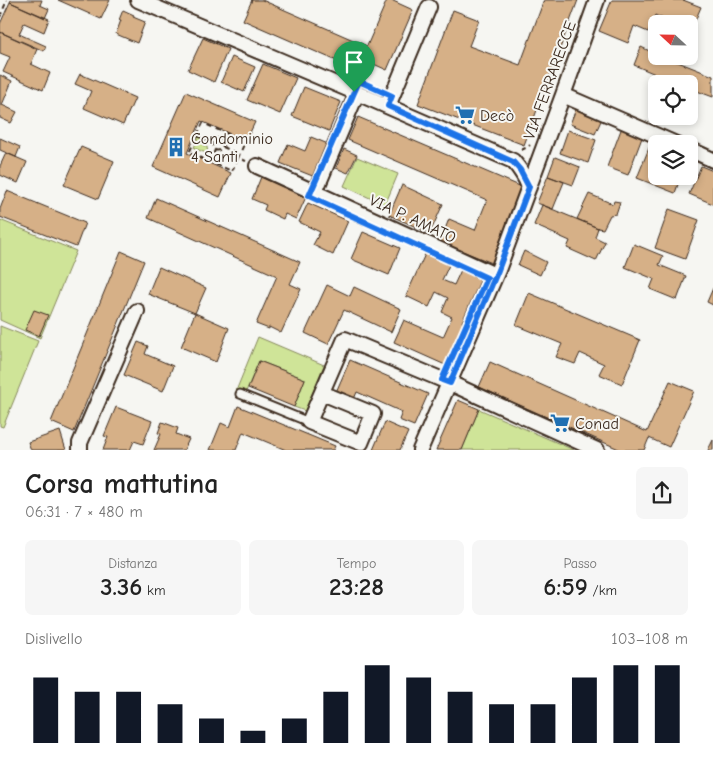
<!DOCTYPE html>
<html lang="it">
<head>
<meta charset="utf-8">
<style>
	body { margin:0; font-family:"Comic Neue",sans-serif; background:#f6f6f6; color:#222; height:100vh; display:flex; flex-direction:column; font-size:19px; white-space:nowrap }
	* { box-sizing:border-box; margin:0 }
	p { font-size:16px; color:#767676 }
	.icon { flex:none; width:28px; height:28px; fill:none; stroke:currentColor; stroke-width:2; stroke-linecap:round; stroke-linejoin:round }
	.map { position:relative; height:450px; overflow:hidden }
	.sheet { display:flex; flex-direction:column; background:#fff; flex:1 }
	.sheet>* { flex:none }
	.needle { width:32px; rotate:292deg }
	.controls { position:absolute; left:648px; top:15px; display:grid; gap:10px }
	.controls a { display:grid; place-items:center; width:50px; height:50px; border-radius:8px; background:#fff; box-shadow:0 2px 8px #0003; font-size:25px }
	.pin { position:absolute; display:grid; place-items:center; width:42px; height:42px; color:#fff; margin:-51px -21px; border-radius:50% 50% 50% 0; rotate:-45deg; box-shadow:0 0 5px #0007 }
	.pin .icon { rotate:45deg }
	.round { display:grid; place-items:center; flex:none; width:52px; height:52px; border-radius:8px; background:#f6f6f6 }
	.summary { display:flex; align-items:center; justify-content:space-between; height:85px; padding:0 25px }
	h1 { font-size:28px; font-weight:700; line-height:38px }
	.stats { display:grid; grid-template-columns:repeat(3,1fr); gap:8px; height:85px; padding:5px 25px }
	.stats div { display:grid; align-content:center; border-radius:8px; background:#f6f6f6; text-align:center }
	.stats b { font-size:25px; font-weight:700 }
	.stats small { font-size:14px; font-weight:400 }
	.stats p { font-size:14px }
	.chart { height:140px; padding:10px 25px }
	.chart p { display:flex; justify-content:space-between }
	.chart svg { width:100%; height:90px; margin-top:5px; stroke:#111827; stroke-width:6 }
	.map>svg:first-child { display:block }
</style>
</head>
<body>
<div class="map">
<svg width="713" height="450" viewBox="0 0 713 450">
	<rect width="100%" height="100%" fill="#f6f6f2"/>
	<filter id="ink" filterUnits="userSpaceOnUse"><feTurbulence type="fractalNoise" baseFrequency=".02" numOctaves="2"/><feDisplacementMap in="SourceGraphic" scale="10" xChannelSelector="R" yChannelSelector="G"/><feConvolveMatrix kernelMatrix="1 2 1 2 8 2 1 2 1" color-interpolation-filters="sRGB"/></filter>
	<g filter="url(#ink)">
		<path fill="#cfe498" stroke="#85875b" d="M198,137l7,3 -2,5 4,2 1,7 -14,-6z
			M357,157l41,17 -13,31 -41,-19z
			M0,220l76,31 -36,87 -40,-18z
			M0,326l38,15 -35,86 -3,-1z
			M258,337l66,28 -19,46 -11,-4 11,-28 -46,-18 -14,33 -9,-3z
			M479,409l95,41h-112z"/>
		<path fill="#d6b087" stroke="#3b2a1e" d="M11,0h31l-2,5 9,4 -4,9 -35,-16z
			M58,0h52l-9,19z
			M251,0h11l105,46 20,-46h4l22,10 -26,60 -20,-9 -5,11 -119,-52 9,-20z
			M544,0h34l-54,145 -106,-41 35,-94 26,10 -10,26 51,19z
			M612,0h71l18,7 -12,28v-11h-20l1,-2 -15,-7 -7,17 -14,-6 -6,17 -29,-12z
			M10,2l39,17 -5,13 -20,-9 -5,11 27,12 -2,5 -44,-19v-8z
			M123,10l11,5 -1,2 12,5 -8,21 -21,-9 5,-14h-2z
			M0,32l37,17 -6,15 19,9 -7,17 -40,-18 7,-15 -10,-4z
			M203,38l25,11 -14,33 -26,-12z
			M641,47l15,7v2h7l50,20v21l-24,-9v-4h-10l-45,-19z
			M663,56h17l-3,6z
			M232,57l23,10 -11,25 -23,-10z
			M263,64l33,14 -16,36 -33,-14z
			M80,74l55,24 -12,27 -39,-17 7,-17 -16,-7z
			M0,75l12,6 -10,24 15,7 -6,11 -11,-5z
			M304,87l37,15 -12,29 -37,-15z
			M186,92l69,30 -9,19 -45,-20 -14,32 44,20 -11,24 -67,-30z
			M578,104l26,10 -9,20 -25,-10z
			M358,117l164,70 -30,76 -52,-21 9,-23 26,11 12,-30 -139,-60z
			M622,127l21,8 -15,40 -21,-8z
			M568,130l28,10 -8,23 -28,-10z
			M311,137l17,7 -13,33 -35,-14 8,-19 17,7z
			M0,138l20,9 -4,10 -16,-7z
			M651,143l5,2v31h25l-6,17 -38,-15z
			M81,147l33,14 -16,38 -34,-14z
			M344,149l13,6 -9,18 -12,-5z
			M6,153l21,9 -9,21 -18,-8v-9z
			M555,157l25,10 -7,18 -25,-9z
			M701,166l12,5v33l-24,-10z
			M548,176l16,6 -11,27 -16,-6z
			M261,177l45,20 -10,22 -11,-5 -2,5 -19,-9 2,-5 -14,-6z
			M402,185l41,19 -13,29 -41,-18z
			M7,191l78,32 -9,24 -76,-30v-8z
			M589,194l24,10 1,-3 6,1 -4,12 -6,1 -7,14 -5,-1 -21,-9z
			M156,198l144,64 -10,22 11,5 -20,44 -12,-6v2l-13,-5 21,-48 -129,-58z
			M308,203l40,18 -15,34 -20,-10 7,-13 -21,-10z
			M542,205l56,23 -3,9 10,5 -9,19 -29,-13 3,-7 -36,-16z
			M669,209l30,11 -14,39 -30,-11z
			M363,232l37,16 -11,27 -38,-16z
			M634,244l29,12 -4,9 27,11 -9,24 -27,-11 4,-10 -29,-12z
			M121,251l23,10 -70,171 -23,-10z
			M524,251l22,11 -6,13 -22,-10z
			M426,252l24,11 -8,17 12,5 7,-15 20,9 -19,43 9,4 -19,42 -58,-26 10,-22 39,17 9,-20 -10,-5 6,-14 -12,-6 -7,15 -23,-11z
			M159,267l47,21 -11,25 -47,-19z
			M327,285l23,11 4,-9 47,22 -10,23 -47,-22 -16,34 -23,-11z
			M713,288v17l-6,-3z
			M529,293l111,47 -18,44 -23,-10 5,-10 -24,-11 -5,11 -19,-7 6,-13 -46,-19z
			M34,310l14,5 -9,21 -14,-6z
			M195,313l34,15 -13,34 -35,-15z
			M138,342l10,4 -3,8 28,12 -10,25 -39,-16z
			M350,360l78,34 -14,32 -15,-6 3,-8 -45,-20 -3,7 -18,-7z
			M259,361l46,18 -11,28 -46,-19z
			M490,362l157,70 23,-51 24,10 -25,56 -20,-9 -5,12h-23l-142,-63z
			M458,400l21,9 -17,41h-26z
			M238,406l97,40 -2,4h-47l-43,-18 -7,18h-26l11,-27 9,4z
			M116,407l36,14 -9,23 -9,-3 -4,9h-27l5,-13 -4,-1z
			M162,422l16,6 -2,6 13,5 -5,11h-30l7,-16 -3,-1z
			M385,422l23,10 -8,18h-27z
			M60,431l6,19h-35l-3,-8z
			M713,440v10h-5z"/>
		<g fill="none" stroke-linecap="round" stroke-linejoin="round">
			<defs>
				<path id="lane" d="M240,394l69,28"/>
				<path id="street" d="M138,0l219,93 156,68c7,8 12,15 16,26
					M563,95l113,49
					M388,106l41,-99
					M689,149l24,11
					M257,166l238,109
					M315,192l42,-99
					M322,393l51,21 -12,29 -52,-21 36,-83 105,44 147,67
					M80,450v-7l57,-132
					M420,450l78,-180 65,-175 34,-95"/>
			</defs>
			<use href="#lane" stroke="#3b2a1e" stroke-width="11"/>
			<use href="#street" stroke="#3b2a1e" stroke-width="18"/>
			<path stroke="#3b2a1e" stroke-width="2" stroke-dasharray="5 4" stroke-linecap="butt" d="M0,17l7,-17
				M197,136l16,7
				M223,147l16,7
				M521,150l7,-3 2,-2
				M238,158l-6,13 -43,-18 14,-30 42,19 -7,16 8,3
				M210,162l5,-12 -3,-3 1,-4 3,-5 4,1 3,2c1,6 -2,11 -8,9"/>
			<use href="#lane" stroke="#f6f6f2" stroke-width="7"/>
			<use href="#street" stroke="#f6f6f2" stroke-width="14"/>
		</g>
	</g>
	<g fill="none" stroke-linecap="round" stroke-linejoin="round" filter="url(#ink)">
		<defs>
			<path id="route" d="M359,81l33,15 -4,10 125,56 7,8 9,17 -31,83 -48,113 -8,-3 45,-102 -178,-82z"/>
		</defs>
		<use href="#route" stroke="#fff" stroke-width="10"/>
		<use href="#route" stroke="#1a73e8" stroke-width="6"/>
	</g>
	<defs>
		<symbol id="supermarket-bare" viewBox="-9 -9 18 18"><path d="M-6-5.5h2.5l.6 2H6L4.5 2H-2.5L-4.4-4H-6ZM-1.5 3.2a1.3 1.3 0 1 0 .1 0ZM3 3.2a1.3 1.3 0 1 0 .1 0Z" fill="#1f6fb2" stroke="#f6f6f2" stroke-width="2.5" paint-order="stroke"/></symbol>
		<symbol id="building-bare" viewBox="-9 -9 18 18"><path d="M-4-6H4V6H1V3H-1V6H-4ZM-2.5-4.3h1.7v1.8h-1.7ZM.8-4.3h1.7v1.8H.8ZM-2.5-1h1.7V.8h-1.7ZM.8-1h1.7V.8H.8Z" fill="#1f6fb2" stroke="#f6f6f2" stroke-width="2.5" paint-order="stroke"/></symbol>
	</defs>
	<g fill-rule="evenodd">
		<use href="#supermarket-bare" x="451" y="101" width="28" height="28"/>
		<use href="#building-bare" x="162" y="133" width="28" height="28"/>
		<use href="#supermarket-bare" x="546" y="409" width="28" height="28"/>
	</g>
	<g text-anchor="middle" stroke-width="4" stroke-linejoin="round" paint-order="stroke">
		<g font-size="16" fill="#3b2a1e" stroke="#f6f6f2">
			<text transform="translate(549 80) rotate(-70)" y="6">VIA FERRARECCE</text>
			<text transform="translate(413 218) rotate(25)" y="6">VIA P. AMATO</text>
		</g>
		<g font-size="16" fill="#3b2a1e" stroke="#f6f6f2" text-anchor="start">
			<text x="480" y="121">Decò</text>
			<text x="191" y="144">Condominio<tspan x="191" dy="18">4 Santi</tspan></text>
			<text x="575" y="429">Conad</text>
		</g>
	</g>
</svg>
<div class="controls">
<a><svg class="needle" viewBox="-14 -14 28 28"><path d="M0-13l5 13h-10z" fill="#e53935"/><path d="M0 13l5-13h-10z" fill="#767676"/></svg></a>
<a><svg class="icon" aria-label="locate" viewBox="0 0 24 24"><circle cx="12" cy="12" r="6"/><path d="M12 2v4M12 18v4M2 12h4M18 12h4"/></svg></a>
<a><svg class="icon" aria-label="layers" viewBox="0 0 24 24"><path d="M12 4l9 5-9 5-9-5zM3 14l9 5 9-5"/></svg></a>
</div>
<div class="pin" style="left:354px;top:92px;background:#1e9e55"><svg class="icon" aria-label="arrive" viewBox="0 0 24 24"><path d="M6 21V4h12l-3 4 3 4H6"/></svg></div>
</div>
<section class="sheet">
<div class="summary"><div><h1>Corsa mattutina</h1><p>06:31 · 7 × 480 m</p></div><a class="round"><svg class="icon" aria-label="share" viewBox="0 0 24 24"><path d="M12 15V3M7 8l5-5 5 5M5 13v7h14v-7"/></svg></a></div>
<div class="stats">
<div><p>Distanza</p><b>3.36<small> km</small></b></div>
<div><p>Tempo</p><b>23:28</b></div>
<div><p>Passo</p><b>6:59<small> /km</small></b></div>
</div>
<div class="chart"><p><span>Dislivello</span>103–108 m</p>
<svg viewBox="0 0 160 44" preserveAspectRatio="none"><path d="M5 44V12M15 44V19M25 44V19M35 44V25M45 44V32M55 44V38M65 44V32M75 44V19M85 44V6M95 44V12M105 44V19M115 44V25M125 44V25M135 44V12M145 44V6M155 44V6"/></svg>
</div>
</section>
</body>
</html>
